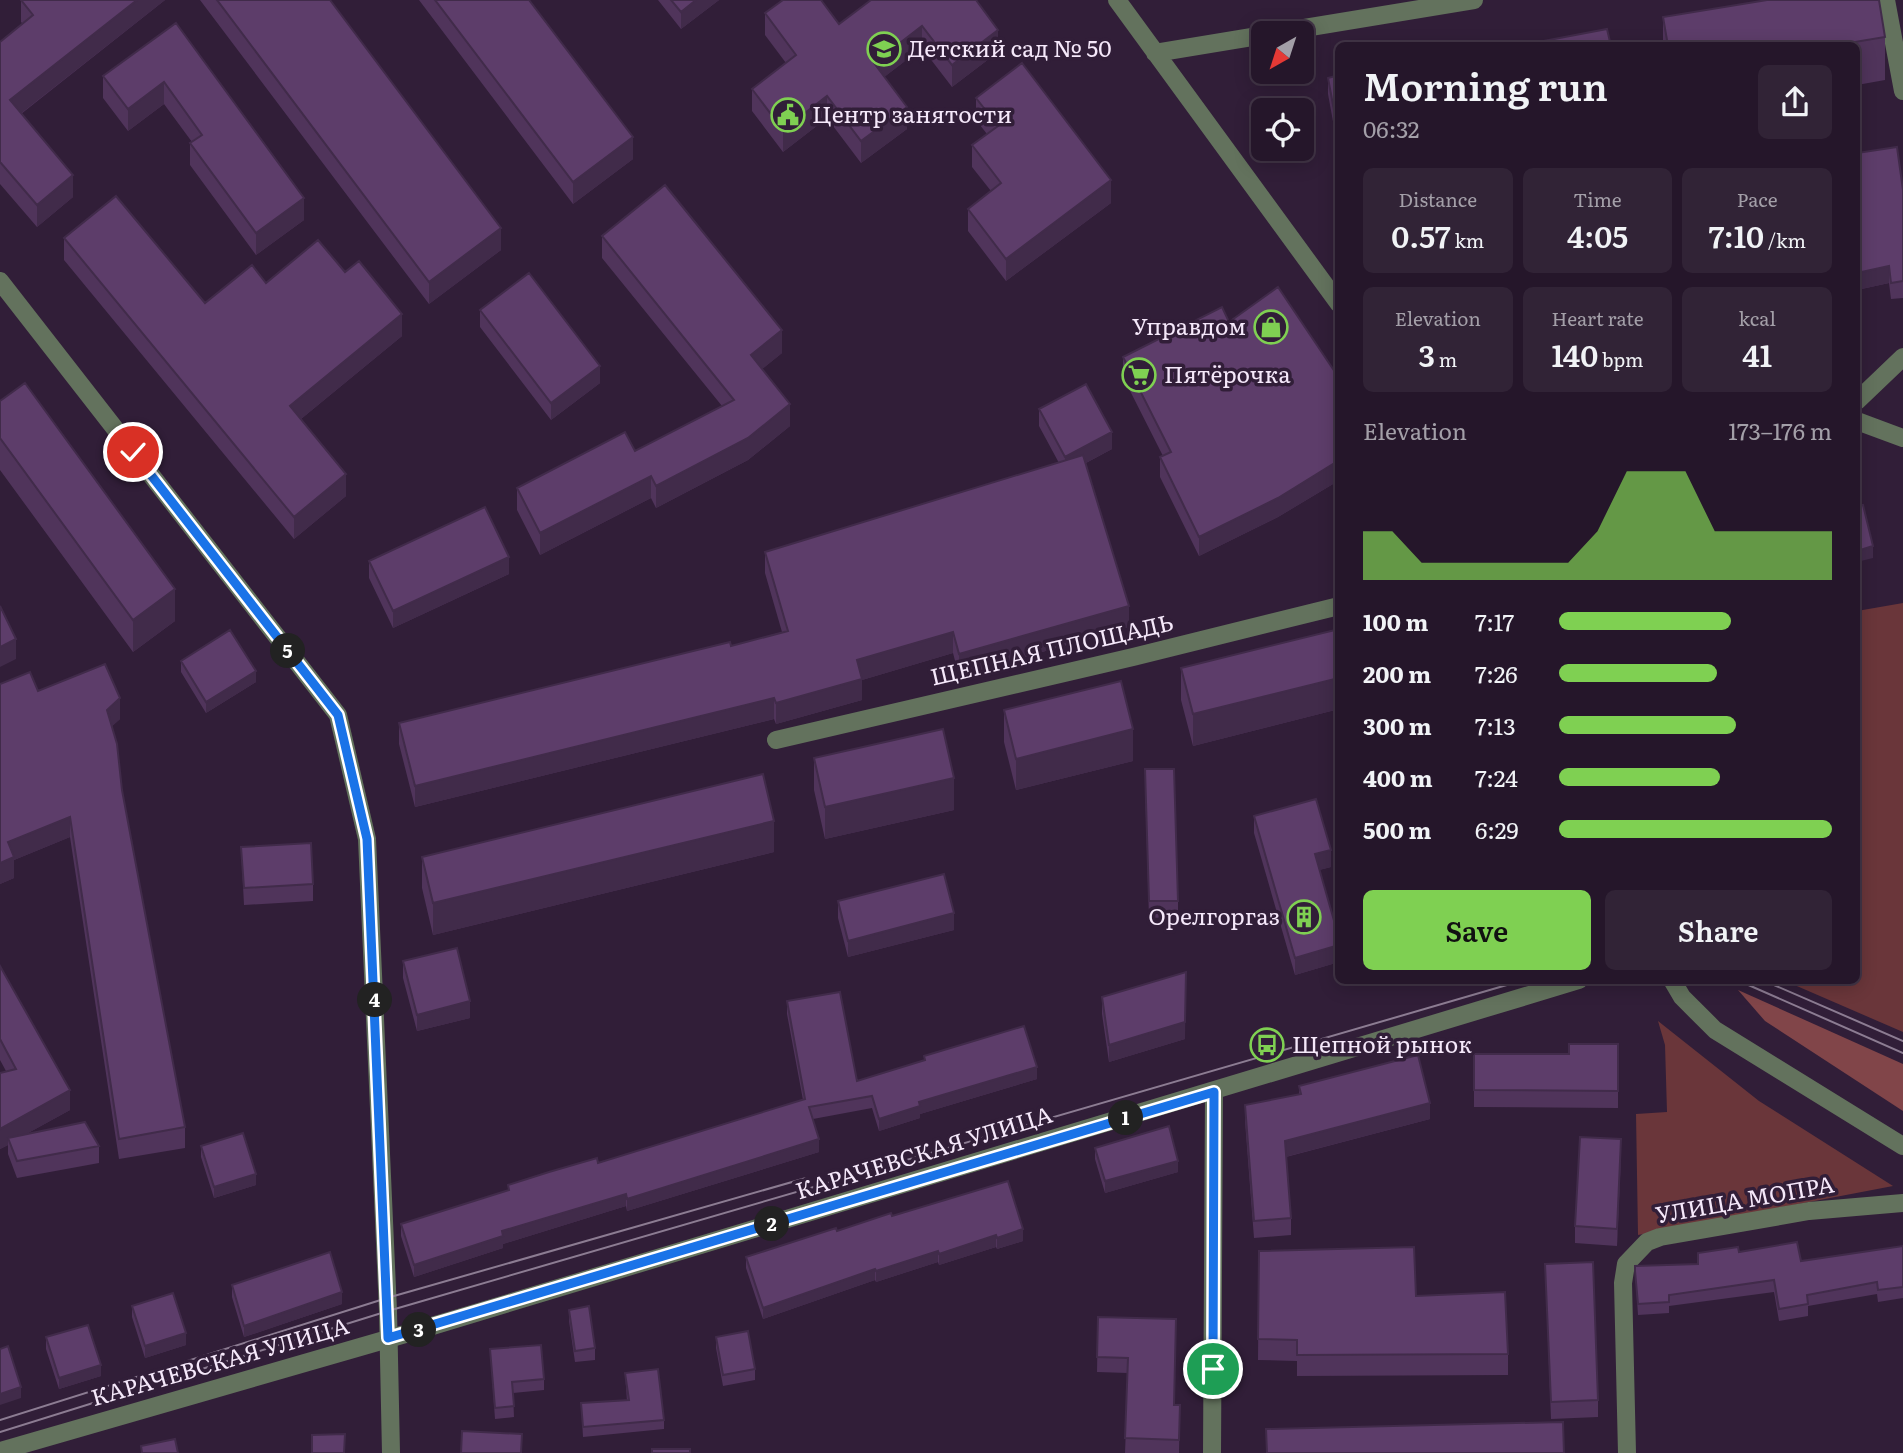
<!DOCTYPE html>
<html lang="en">
<head>
<meta charset="utf-8">
<style>
	body { margin:0; font-family:Literata,serif; background:#312336; color:#f1f3f6; height:100vh; display:flex; flex-direction:column; font-size:26px; white-space:nowrap }
	* { box-sizing:border-box; margin:0 }
	p { font-size:23px; color:#a39fa8 }
	.icon { flex:none; width:38px; height:38px; fill:none; stroke:currentColor; stroke-width:2; stroke-linecap:round; stroke-linejoin:round }
	.map { position:relative; flex:1; overflow:hidden }
	.side { position:absolute; left:1335px; top:42px; width:525px; height:942px; display:flex; flex-direction:column; background:#25162a; border-radius:10px; box-shadow:0 4px 18px #0003,0 0 0 2px #423547 }
	.side>* { flex:none }
	.needle { width:46px; rotate:219deg }
	.tools { position:absolute; left:1251px; top:21px; display:grid; gap:14px }
	.tools a { display:grid; place-items:center; width:63px; height:63px; border-radius:10px; background:#25162a; box-shadow:0 4px 18px #0003,0 0 0 2px #423547; font-size:35px }
	.pin { position:absolute; display:grid; place-items:center; width:60px; height:60px; color:#fff; margin:-30px; border:4px solid #fff; border-radius:50%; box-shadow:0 2px 7px #0007 }
	.km { position:absolute; width:35px; height:35px; margin:-18px; border-radius:50%; background:#222; color:#fff; font-size:19px; line-height:35px; text-align:center }
	.round { display:grid; place-items:center; flex:none; width:74px; height:74px; border-radius:10px; background:#312336 }
	.overview { display:flex; align-items:center; justify-content:space-between; height:119px; padding:0 28px }
	h1 { font-size:38px; font-weight:600; line-height:52px }
	.metrics { display:grid; grid-template-columns:repeat(3,1fr); gap:10px; height:119px; padding:7px 28px }
	.metrics div { display:grid; align-content:center; border-radius:10px; background:#312336; text-align:center }
	.metrics b { font-size:30px; font-weight:600 }
	.metrics small { font-size:19px; font-weight:400 }
	.metrics p { font-size:19px }
	.chart { height:196px; padding:14px 28px }
	.chart p { display:flex; justify-content:space-between }
	.chart svg { width:100%; height:126px; margin-top:7px; fill:#7fd052; opacity:.7 }
	.primary-button { display:flex; gap:14px; margin-top:auto; padding:14px 28px }
	.primary-button a { flex:1; height:80px; border-radius:10px; background:#7fd052; color:#111; font-size:28px; font-weight:600; line-height:80px; text-align:center }
	.primary-button a+a { background:#312336; color:#f1f3f6 }
	ul { padding:0 28px; list-style:none; font-size:23px }
	li { display:grid; grid-template-columns:112px 84px 1fr; align-items:center; height:52px }
	li i { height:18px; border-radius:9px; background:#7fd052 }
	.map>svg:first-child { display:block }
</style>
</head>
<body>
<div class="map">
<svg width="1903" height="1453" viewBox="0 0 1903 1453">
	<rect width="100%" height="100%" fill="#311e38"/>
	<path fill="#6a363a" d="M1903,603v429l-120,-52h74v-369z
		M1658,1021l101,80 134,85 -255,49 -2,-121 31,-2 -2,-67z"/>
	<path fill="#814549" d="M1738,990l165,74v47l-138,-90z"/>
	<g fill="none" stroke-linecap="round" stroke-linejoin="round">
		<path stroke="#63725d" stroke-width="18" d="M1886,0l17,91
			M0,281l338,434 29,124 21,472 3,142
			M1857,401l46,-44
			M1857,421l46,17
			M776,740l357,-83 206,-51
			M1212,1453l2,-361
			M1627,1453l-4,-170 3,-19 21,-22 13,-5 149,-26 94,-8"/>
		<path stroke="#63725d" stroke-width="18" d="M1117,0l222,304
			M1274,33l200,-33
			M1155,53l109,-18
			M1672,980l10,17 33,33 188,116
			M0,1451l419,-121 1160,-350"/>
		<path stroke="#8c7c92" stroke-width="2" d="M1737,980l166,73
			M1774,985l129,56
			M0,1420l387,-122 419,-120
			M0,1432l388,-121 1136,-331"/>
	</g>
	<path fill="#50345b" d="M21,0h144l-144,114 52,83 -36,30 -37,-43v-142l23,-18 -2,-2z
		M200,0h130l171,250 -72,54z
		M419,0h110l104,159 -60,45z
		M658,0h61l-38,29z
		M871,0l127,52 -46,35 -30,-39 -38,29 23,52 -46,34 -34,-45 -44,34 -31,-41v-22l34,-26 -21,-28v-22l74,11z
		M1663,17l222,20v43l-28,5v-39h-194z
		M176,23l128,197 -48,35 -66,-90v-22l2,-1 -28,-38 -36,27 -25,-33v-22z
		M1339,75v74h-1l-10,-55v-16z
		M976,98l135,105 -105,78 -38,-50v-22l23,-18 -19,-24v-22l15,-11 -11,-14z
		M1857,153l46,37v108l-12,1 -2,-16 -32,7z
		M602,236l180,117 -20,16 28,57 -42,34 -92,48 -5,-10 -111,57 -23,-45v-22l118,-37 87,-45 -120,-148z
		M64,238l141,65 61,-20 79,-11 57,64 -101,83 45,77 -52,43 -230,-279z
		M480,310l120,73 -49,37 -71,-93z
		M1229,322l110,56v113l-6,-7 -55,33 -79,39 -39,-79v-20l3,-1 -40,-79v-20z
		M0,401l175,220 -42,31 -133,-182z
		M1039,409l73,40 -26,14 43,164 -170,49 -6,-23 -91,27v20l-86,24 -2,-5 -359,88 -16,-63v-21l332,-77 51,-14 -17,-59v-21l294,-89 -20,-37z
		M369,561l140,13 -116,54 -24,-50z
		M1339,629v80l-146,37 -12,-46v-32z
		M181,661l75,21 -50,31 -25,-41z
		M0,684l38,7 82,28 -8,7 10,64 63,337v21l-66,11 -49,-322 -56,23v18l-14,6z
		M1004,710l129,51 -117,29 -12,-48z
		M814,758l140,52 -129,29 -11,-49z
		M1145,786l33,115v16l-29,1z
		M1254,816l77,51 -12,3 16,54 4,-1v39l-44,13 -41,-142z
		M241,847l72,37v17l-69,4z
		M774,852l-341,83 -11,-47v-31z
		M838,901l116,29 -106,27 -10,-39z
		M403,961l67,57 -53,13 -14,-53z
		M0,966l70,144 -42,23 71,13v17l-82,15 -9,-24v-9l-8,4v-76l6,-2 -6,-11z
		M1102,997l83,42 -76,23 -7,-48z
		M787,1001l70,80 67,-21v-4l113,23 -117,35v4l-41,13 -7,-23 -59,11 6,33 -192,59 -1,-5 -123,38v4l-89,29 -13,-41v-12l107,-34v-5l90,-22 205,-63 -16,-86z
		M1618,1044v64l-144,-1v-53h95z
		M1299,1086l131,33 -144,38 5,61v17l-37,3 -9,-117v-16l54,-11z
		M201,1146l55,39 -42,13 -13,-41z
		M1095,1148l83,24 -73,21 -10,-34z
		M1621,1156l-4,90 -42,-3v-17z
		M892,1216l131,25 -26,8 -1,-2 -57,18 -1,-3 -62,20 -1,-2 -112,39 -17,-51v-11l91,-26z
		M1903,1246v52l-25,4 -1,-8 -69,12v10l-29,5 -5,-29 -105,14v7l-31,2 -3,-44 63,-7 41,-12 62,9z
		M1259,1251l157,45 92,58v21l-211,1v-15l-39,-1z
		M1545,1264l53,136v17l-47,2z
		M232,1285l110,19 -98,33 -12,-40z
		M132,1306l54,39 -41,13 -13,-41z
		M569,1310l26,38v12l-20,2 -6,-41z
		M1098,1317l76,88h6l-1,48h-54l3,-80 -31,-1z
		M46,1337l55,39 -42,13 -13,-40z
		M716,1337l39,32v11l-32,6 -7,-38z
		M490,1349l54,30v11l-31,3 1,24 -19,2z
		M625,1373l39,47v9l-81,8 -2,-34 46,-2z"/>
	<path fill="#412b4a" d="M137,0h28l-155,122v-22z
		M696,0h23l-38,29v-17z
		M922,26v22l-48,37v-22z
		M998,30v22l-46,35v-22z
		M164,82v22l-36,27v-22z
		M827,96v22l-44,34v-22z
		M907,107v22l-46,34v-22z
		M633,137v22l-60,45v-22z
		M73,175v22l-36,30v-22z
		M1111,180v23l-105,78v-22z
		M304,198v22l-48,35v-22z
		M501,228v22l-72,54v-22z
		M1889,266v17l-32,7v-17z
		M402,314v22l-112,92v-22z
		M782,330v23l-31,25v-23z
		M600,366v17l-49,37v-17z
		M790,404v22l-42,34 -92,48v-22z
		M1112,432v17l-47,25v-17z
		M1333,464v20l-55,33 -79,39v-19z
		M346,474v22l-52,43v-22z
		M651,476v22l-111,57v-22z
		M1873,546v12l-16,4v-11z
		M509,557v17l-116,54v-17z
		M175,589v32l-42,31v-32z
		M1129,606v21l-170,49v-22z
		M953,632v21l-91,27v20l-86,24v-21l81,-43z
		M16,639v20l-16,8v-20z
		M256,671v11l-50,31v-11z
		M1339,678v31l-146,37v-32z
		M120,698v21l-13,12v-21z
		M774,698v21l-359,88v-21z
		M1133,729v32l-117,29v-31z
		M954,778v32l-129,29v-32z
		M70,817v20l-56,23v18l-14,6v-21l8,-21z
		M774,821v31l-341,83v-32z
		M1331,850v17l-16,4v-17z
		M954,913v17l-106,27v-16z
		M1339,945v17l-44,13v-17z
		M1186,972l-1,67 -76,23v-17z
		M470,1001v17l-53,13v-16z
		M1037,1067v12l-117,35v4l-41,13v-12l40,-17z
		M70,1090v20l-60,33 -2,-5v7l-8,4v-20z
		M1430,1103v16l-145,38v-16z
		M819,1139v13l-192,59v-12z
		M1621,1139v17l-4,90v-17z
		M1178,1161v11l-73,21v-12z
		M256,1174v11l-42,13v-11z
		M626,1194v12l-123,38v4l-89,29v-12l88,-34z
		M1023,1229v12l-26,8v-11z
		M996,1235v12l-57,18v-11z
		M938,1251v11l-62,20v-11z
		M875,1269v11l-112,39v-11z
		M342,1292v12l-98,33v-11z
		M186,1333v12l-41,13v-12z
		M101,1365v11l-42,13v-11z
		M21,1387v11l-21,7v-11z"/>
	<path fill="#5d3d6a" stroke="#412b4a" stroke-width="2" d="M21,0h116l-127,100 63,75 -36,30 -37,-43v-120l33,-27z
		M217,0h113l171,228 -72,54z
		M435,0h94l104,137 -60,45z
		M671,0h25l-15,12z
		M783,0h38l18,24 32,-24h105l22,30 -46,35 -30,-39 -48,37 33,44 -46,34 -34,-45 -44,34 -31,-41 44,-34 -31,-42z
		M1767,0h112l6,37 -54,9h-163l-5,-29z
		M176,23l128,175 -48,35 -66,-90 12,-8 -38,-53 -36,27 -25,-33z
		M1607,29l4,17h-77l-1,-3z
		M1022,63l89,117 -105,79 -38,-50 33,-26 -29,-38 26,-19 -22,-28z
		M1339,75v57h-1l-10,-54z
		M1897,147l6,43v91l-12,2 -2,-17 -32,7v-120z
		M665,185l117,145 -31,25 39,49 -42,34 -92,48 -5,-10 -111,57 -23,-45 108,-56 10,19 99,-51 -132,-164z
		M116,196l89,107 47,-38 14,18 52,-43 27,32 14,-11 43,53 -112,92 56,68 -52,43 -230,-279z
		M529,273l71,93 -49,37 -71,-93z
		M1278,287l61,91v93l-6,-7 -55,34 -79,39 -39,-80 11,-5 -48,-95 99,-50 7,15z
		M25,383l150,206 -42,31 -133,-182v-37z
		M1086,384l26,48 -47,25 -26,-48z
		M1083,455l46,151 -170,48 -6,-22 -96,28 5,19 -86,24 -2,-5 -359,88 -16,-63 331,-81 1,4 57,-15 -23,-79z
		M1863,505l10,41 -16,5v-45z
		M485,507l24,50 -116,54 -24,-50z
		M0,606l16,33 -16,8z
		M1339,629v49l-146,36 -12,-46z
		M230,630l26,41 -50,31 -25,-41z
		M105,664l15,34 -13,12 10,34 5,46 63,337 -66,12 -49,-322 -62,25 6,15 -14,6v-179l30,-12 8,19z
		M1121,681l12,48 -117,30 -12,-49z
		M943,729l11,49 -129,29 -11,-49z
		M1145,769h29l4,132h-29z
		M763,774l11,47 -341,82 -11,-46z
		M1316,799l15,51 -16,4 20,70 4,-1v22l-44,13 -41,-142z
		M311,843l2,41 -69,4 -3,-41z
		M944,874l10,39 -106,28 -10,-40z
		M457,948l13,53 -53,14 -14,-54z
		M0,966l70,124 -70,39v-56l16,-4 -16,-30z
		M1186,972l-1,50 -76,23 -7,-48z
		M840,992l17,89 68,-21 -1,-4 100,-30 13,41 -118,35 1,4 -41,13 -7,-23 -63,11 10,32 -192,60 -1,-5 -124,37 1,5 -89,29 -13,-41 108,-34 -1,-5 41,-13 48,-14 1,5 207,-64 -18,-98z
		M1569,1044h49v47l-144,-1v-36h95z
		M1418,1055l12,48 -145,38 6,77 -37,3 -9,-116 56,-11 -2,-8z
		M85,1122l14,24 -82,15 -9,-23z
		M1169,1126l9,35 -73,20 -10,-33z
		M243,1133l13,41 -42,13 -13,-41z
		M1580,1137l41,2 -4,90 -42,-3z
		M1008,1181l15,48 -26,9 -1,-3 -57,19 -1,-3 -62,20 -1,-2 -112,39 -17,-51 90,-29 1,3 54,-18 1,3z
		M1797,1242l4,19 102,-15v41l-25,3 -1,-8 -70,13 1,9 -29,5 -5,-29 -105,15v7l-31,2 -3,-33v-5l63,-2v-11l40,-6 1,5z
		M1414,1247l2,49 89,-4 3,62 -211,1v-15l-39,-1 1,-88z
		M330,1252l12,40 -98,34 -12,-41z
		M1593,1262l5,138 -47,2 -6,-138z
		M173,1293l13,40 -41,13 -13,-40z
		M589,1306l6,42 -20,3 -6,-41z
		M1098,1317l78,2 -2,86h6l-1,35 -54,-2 3,-80 -31,-1z
		M88,1325l13,40 -42,13 -13,-41z
		M748,1331l7,38 -32,6 -7,-38z
		M541,1345l3,34 -32,3 2,24 -19,2 -5,-59z
		M8,1346l13,41 -21,7v-45z
		M658,1369l6,51 -81,7 -2,-24 48,-3 -4,-27z
		M1563,1422l1,31h-297l-1,-24z
		M462,1431l60,3 -1,19h-60z
		M345,1434l-1,19h-32v-18z
		M175,1439l3,14h-36l-1,-7z
		M652,1449h38v4h-38z"/>
	<g fill="none" stroke-linecap="round" stroke-linejoin="round">
		<defs>
			<path id="route" d="M133,452l205,263 29,124 21,499 826,-246 -1,277"/>
		</defs>
		<use href="#route" stroke="#fff" stroke-width="14"/>
		<use href="#route" stroke="#1a73e8" stroke-width="9"/>
	</g>
	<defs>
		<symbol id="school-ring" viewBox="-11 -11 22 22"><circle r="9.5" fill="#311e38" stroke="#7fd052" stroke-width="1.5"/><path d="M0-5L7-2L0 1L-7-2ZM-4 1L0 2.5L4 1V4Q0 6-4 4Z" fill="#7fd052"/></symbol>
		<symbol id="civic-ring" viewBox="-11 -11 22 22"><circle r="9.5" fill="#311e38" stroke="#7fd052" stroke-width="1.5"/><path d="M-.6-6.5H3V-4.5H.6V-3L4-1V1h2V6H-6V1h2V-1L-.6-3ZM-1.2 2.5V6h2.4V2.5Z" fill="#7fd052"/></symbol>
		<symbol id="shop-ring" viewBox="-11 -11 22 22"><circle r="9.5" fill="#311e38" stroke="#7fd052" stroke-width="1.5"/><path d="M-5-2.5h2.3a2.7 3.5 0 0 1 5.4 0H5L5.5 6h-11ZM-1.5-2.5h3a1.5 2.3 0 0 0-3 0Z" fill="#7fd052"/></symbol>
		<symbol id="supermarket-ring" viewBox="-11 -11 22 22"><circle r="9.5" fill="#311e38" stroke="#7fd052" stroke-width="1.5"/><path d="M-6-5.5h2.5l.6 2H6L4.5 2H-2.5L-4.4-4H-6ZM-1.5 3.2a1.3 1.3 0 1 0 .1 0ZM3 3.2a1.3 1.3 0 1 0 .1 0Z" fill="#7fd052"/></symbol>
		<symbol id="building-ring" viewBox="-11 -11 22 22"><circle r="9.5" fill="#311e38" stroke="#7fd052" stroke-width="1.5"/><path d="M-4-6H4V6H1V3H-1V6H-4ZM-2.5-4.3h1.7v1.8h-1.7ZM.8-4.3h1.7v1.8H.8ZM-2.5-1h1.7V.8h-1.7ZM.8-1h1.7V.8H.8Z" fill="#7fd052"/></symbol>
		<symbol id="bus-ring" viewBox="-11 -11 22 22"><circle r="9.5" fill="#311e38" stroke="#7fd052" stroke-width="1.5"/><path d="M-5-6H5V4H4V6H2V4H-2V6H-4V4H-5ZM-3.5-4V0h7V-4ZM-3.5 1.2v1.5H-2V1.2ZM2 1.2v1.5H3.5V1.2Z" fill="#7fd052"/></symbol>
	</defs>
	<g fill-rule="evenodd">
		<use href="#school-ring" x="865" y="30" width="38" height="38"/>
		<use href="#civic-ring" x="769" y="96" width="38" height="38"/>
		<use href="#shop-ring" x="1252" y="308" width="38" height="38"/>
		<use href="#supermarket-ring" x="1120" y="356" width="38" height="38"/>
		<use href="#building-ring" x="1285" y="898" width="38" height="38"/>
		<use href="#bus-ring" x="1248" y="1026" width="38" height="38"/>
	</g>
	<g text-anchor="middle" stroke-width="7" stroke-linejoin="round" paint-order="stroke">
		<g font-size="23" fill="#f5e8fa" stroke="#311e38" text-anchor="start">
			<text x="908" y="57">Детский сад № 50</text>
			<text x="812" y="123">Центр занятости</text>
			<text x="1246" y="335" text-anchor="end">Управдом</text>
			<text x="1164" y="383">Пятёрочка</text>
			<text x="1280" y="925" text-anchor="end">Орелгоргаз</text>
			<text x="1292" y="1053">Щепной рынок</text>
		</g>
		<g font-size="23" fill="#f5e8fa" stroke="#311e38">
			<text transform="translate(1052 650) rotate(-13)" y="8">ЩЕПНАЯ ПЛОЩАДЬ</text>
			<text transform="translate(924 1153) rotate(-17)" y="8">КАРАЧЕВСКАЯ УЛИЦА</text>
			<text transform="translate(1745 1200) rotate(-10)" y="8">УЛИЦА МОПРА</text>
			<text transform="translate(220 1362) rotate(-16)" y="8">КАРАЧЕВСКАЯ УЛИЦА</text>
		</g>
	</g>
</svg>
<div class="tools">
<a><svg class="needle" viewBox="-14 -14 28 28"><path d="M0-13l5 13h-10z" fill="#e53935"/><path d="M0 13l5-13h-10z" fill="#a39fa8"/></svg></a>
<a><svg class="icon" aria-label="locate" viewBox="0 0 24 24"><circle cx="12" cy="12" r="6"/><path d="M12 2v4M12 18v4M2 12h4M18 12h4"/></svg></a>
</div>
<div class="pin" style="left:1213px;top:1369px;background:#1e9e55"><svg class="icon" aria-label="arrive" viewBox="0 0 24 24"><path d="M6 21V4h12l-3 4 3 4H6"/></svg></div>
<div class="pin" style="left:133px;top:452px;background:#d93025"><svg class="icon" aria-label="check" viewBox="0 0 24 24"><path d="M5 12l5 5 9-10"/></svg></div>
<b class="km" style="left:1126px;top:1118px">1</b>
<b class="km" style="left:772px;top:1224px">2</b>
<b class="km" style="left:419px;top:1330px">3</b>
<b class="km" style="left:375px;top:1000px">4</b>
<b class="km" style="left:288px;top:651px">5</b>
<section class="side">
<div class="overview"><div><h1>Morning run</h1><p>06:32</p></div><a class="round"><svg class="icon" aria-label="share" viewBox="0 0 24 24"><path d="M12 15V3M7 8l5-5 5 5M5 13v7h14v-7"/></svg></a></div>
<div class="metrics">
<div><p>Distance</p><b>0.57<small> km</small></b></div>
<div><p>Time</p><b>4:05</b></div>
<div><p>Pace</p><b>7:10<small> /km</small></b></div>
</div>
<div class="metrics">
<div><p>Elevation</p><b>3<small> m</small></b></div>
<div><p>Heart rate</p><b>140<small> bpm</small></b></div>
<div><p>kcal</p><b>41</b></div>
</div>
<div class="chart"><p><span>Elevation</span>173–176 m</p>
<svg viewBox="0 0 160 44" preserveAspectRatio="none"><path d="M0 44V27L10 27L20 38L30 38L40 38L50 38L60 38L70 38L80 27L90 6L100 6L110 6L120 27L130 27L140 27L150 27L160 27V44z"/></svg>
</div>
<ul>
<li><b>100 m</b>7:17<i style="width:63%"></i></li>
<li><b>200 m</b>7:26<i style="width:58%"></i></li>
<li><b>300 m</b>7:13<i style="width:65%"></i></li>
<li><b>400 m</b>7:24<i style="width:59%"></i></li>
<li><b>500 m</b>6:29<i style="width:100%"></i></li>
</ul>
<div class="primary-button"><a>Save</a><a>Share</a></div>
</section>
</div>
</body>
</html>
